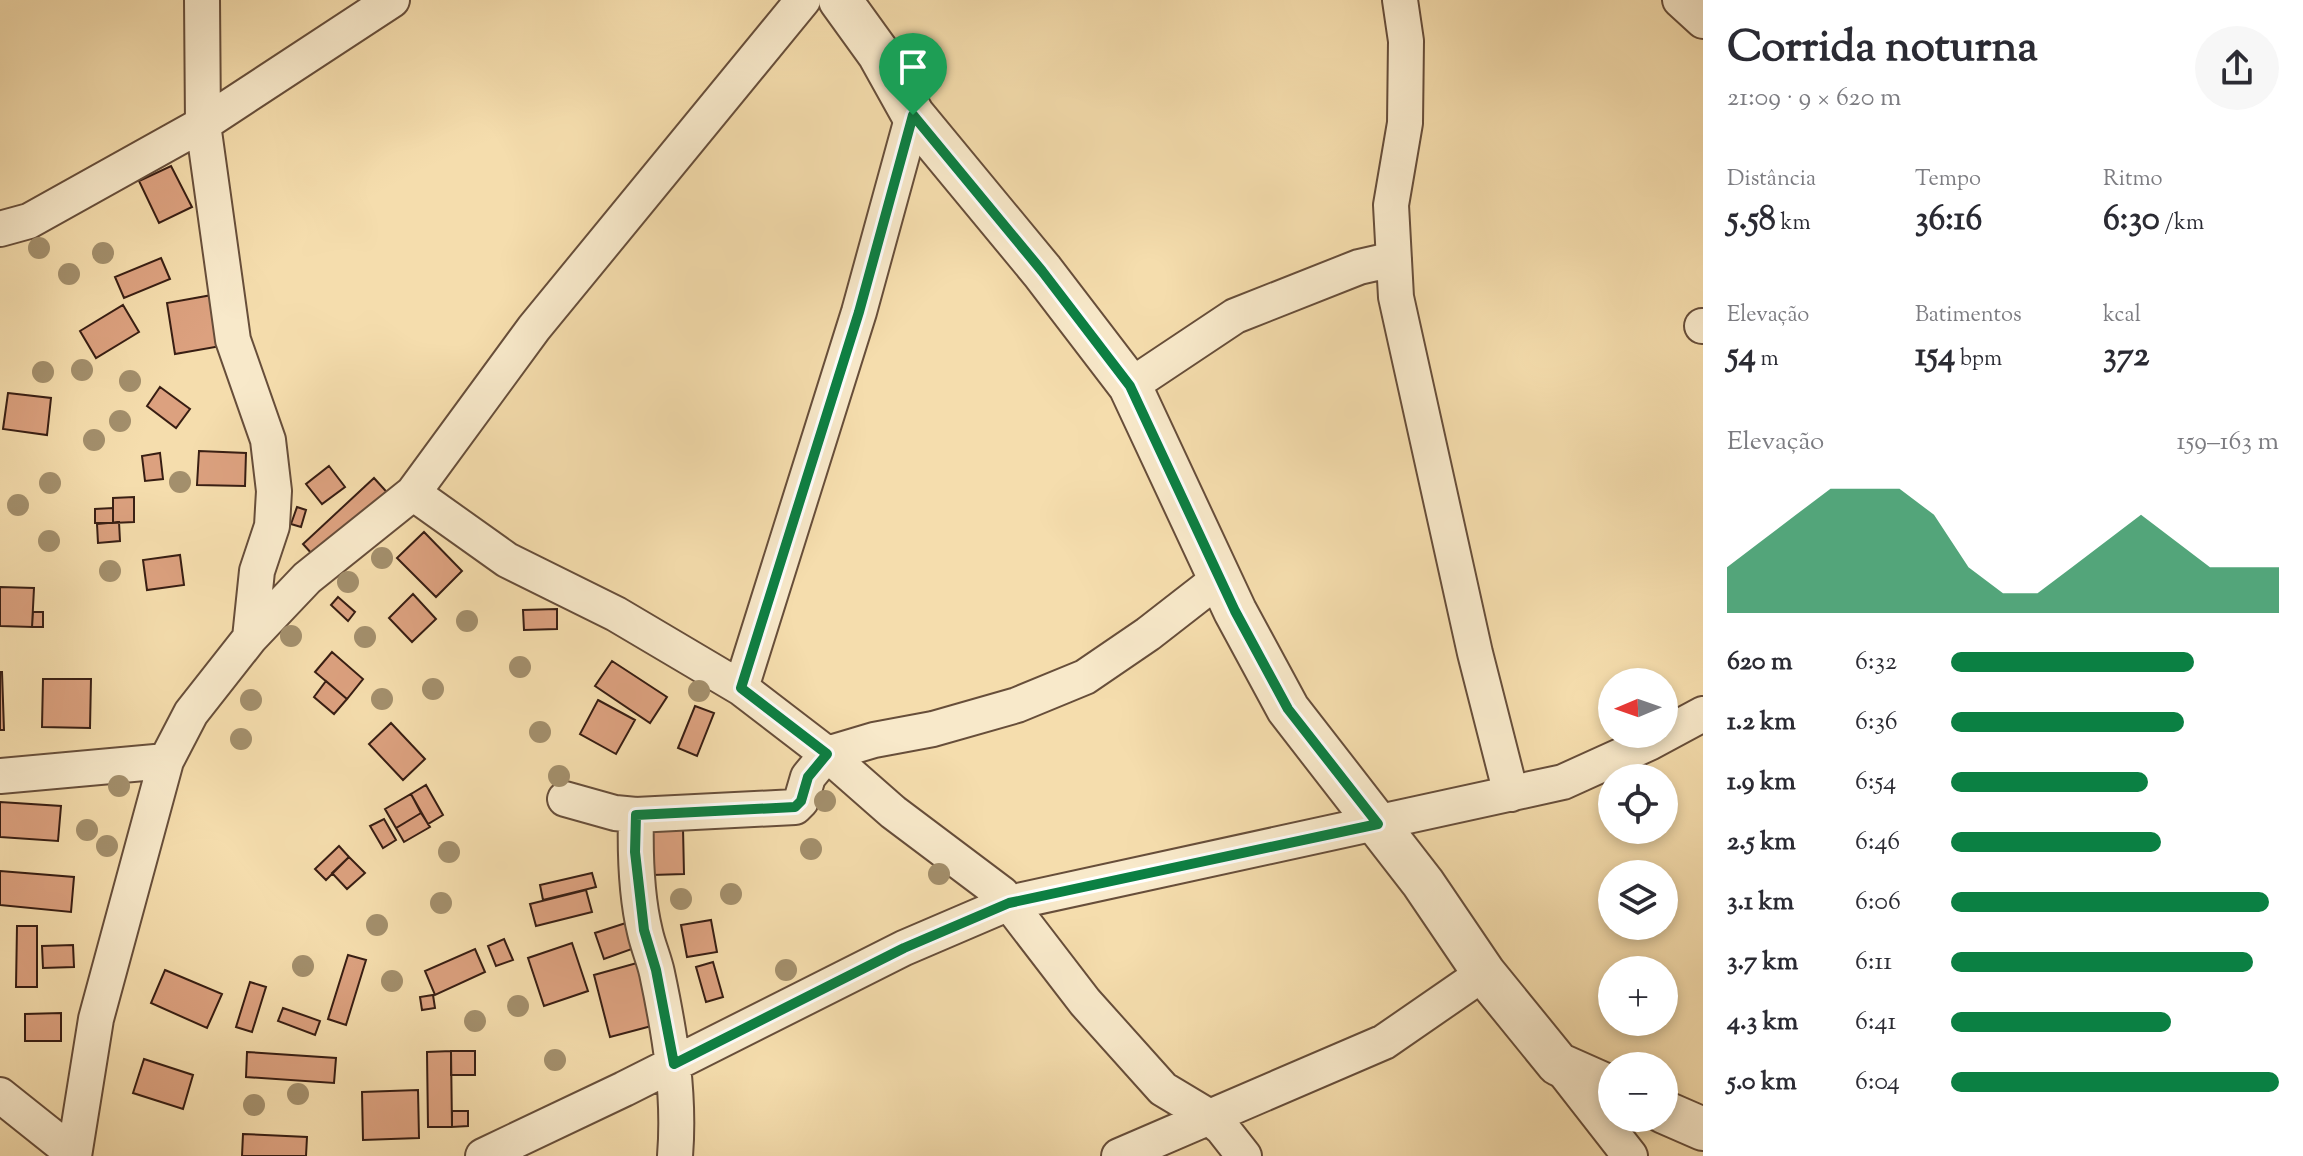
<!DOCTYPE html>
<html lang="pt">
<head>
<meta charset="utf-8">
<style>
	body { margin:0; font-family:"Sorts Mill Goudy",serif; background:#f7f7f7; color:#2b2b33; height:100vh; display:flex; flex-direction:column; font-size:30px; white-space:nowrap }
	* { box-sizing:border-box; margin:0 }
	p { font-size:26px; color:#7c7c81 }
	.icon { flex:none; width:44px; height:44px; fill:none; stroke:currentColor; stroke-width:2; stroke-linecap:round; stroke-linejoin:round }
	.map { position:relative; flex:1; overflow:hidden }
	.panel { display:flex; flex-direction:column; background:#fff; width:600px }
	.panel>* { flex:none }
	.needle { width:52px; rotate:268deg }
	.controls { position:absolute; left:1598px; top:668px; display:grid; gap:16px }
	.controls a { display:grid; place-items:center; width:80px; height:80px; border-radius:50%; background:#fff; box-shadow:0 4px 12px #0003; font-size:40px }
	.pin { position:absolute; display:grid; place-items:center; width:68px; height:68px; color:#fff; margin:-82px -34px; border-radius:50% 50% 50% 0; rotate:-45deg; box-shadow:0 0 8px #0007 }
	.pin .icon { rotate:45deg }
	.round { display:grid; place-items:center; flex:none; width:84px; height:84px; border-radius:42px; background:#f7f7f7 }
	.head { display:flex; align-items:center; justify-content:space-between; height:136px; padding:0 24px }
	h1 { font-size:44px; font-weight:700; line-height:60px }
	.figures { display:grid; grid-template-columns:repeat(3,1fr); gap:12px; height:136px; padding:8px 24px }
	.figures div { display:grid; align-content:center }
	.figures b { font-size:34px; font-weight:700 }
	.figures small { font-size:22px; font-weight:400 }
	.figures p { font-size:22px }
	.chart { height:224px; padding:16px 24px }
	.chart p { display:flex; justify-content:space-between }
	.chart svg { width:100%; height:144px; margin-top:8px; fill:#0b8043; opacity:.7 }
	ul { padding:0 24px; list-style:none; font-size:26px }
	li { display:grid; grid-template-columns:128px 96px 1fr; align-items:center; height:60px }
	li i { height:20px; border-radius:10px; background:#0b8043 }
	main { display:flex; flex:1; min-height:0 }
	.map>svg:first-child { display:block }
</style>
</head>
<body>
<main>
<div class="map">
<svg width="1703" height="1156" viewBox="0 0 1703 1156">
	<rect width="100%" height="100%" fill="#f5ddad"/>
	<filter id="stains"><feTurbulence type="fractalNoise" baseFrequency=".0025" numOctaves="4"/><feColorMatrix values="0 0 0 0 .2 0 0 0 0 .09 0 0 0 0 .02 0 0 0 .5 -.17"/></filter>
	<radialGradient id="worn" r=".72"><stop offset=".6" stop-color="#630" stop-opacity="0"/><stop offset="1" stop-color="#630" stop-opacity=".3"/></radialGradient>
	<path fill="#dca17f" stroke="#381e13" stroke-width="2" d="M171,166l21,41 -33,16 -20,-42z
		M161,258l9,21 -46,19 -9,-21z
		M212,295l9,51 -46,8 -8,-51z
		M123,305l16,27 -43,26 -16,-27z
		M160,387l30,22 -14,19 -29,-22z
		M8,393l43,5 -4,37 -44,-6z
		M199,451l47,2 -1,33 -48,-1z
		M160,453l3,26 -18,2 -3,-25z
		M329,466l16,21 -23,17 -16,-20z
		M374,478l19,21 -71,66 -19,-21z
		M134,497v25l-21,1v-25z
		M297,507l9,3 -5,17 -10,-3z
		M113,508v15h-18v-14z
		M119,522l1,19 -22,2 -1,-19z
		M424,532l38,39 -26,26 -39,-39z
		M180,555l4,30 -37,5 -4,-30z
		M0,587l34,1 -2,39 -32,-1z
		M413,594l23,25 -24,23 -23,-24z
		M338,597l17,15 -7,9 -17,-16z
		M557,609v20l-33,1 -1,-20z
		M33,612h10v15h-11z
		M332,652l31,27 -16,20 -32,-27z
		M612,661l55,36 -17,26 -55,-37z
		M0,672h2l2,58h-4z
		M43,679h48l-1,49 -48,-1z
		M326,681l21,18 -13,15 -20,-17z
		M598,700l37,20 -19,34 -36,-20z
		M695,706l19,7 -17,43 -19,-8z
		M391,723l34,36 -22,21 -34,-36z
		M426,785l17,30 -15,9 -17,-30z
		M411,794l10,19 -25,15 -11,-19z
		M0,802l61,4 -3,35 -58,-4z
		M421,813l9,14 -26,15 -8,-14z
		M384,819l12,21 -13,8 -13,-22z
		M651,828h32l1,46 -32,1z
		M339,846l10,11 -23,23 -11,-11z
		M349,857l16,16 -18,16 -15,-16z
		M0,871l74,6 -3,35 -71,-7z
		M592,873l4,14 -53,13 -3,-15z
		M586,890l6,22 -56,14 -6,-22z
		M635,920l8,25 -39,14 -9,-26z
		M711,920l6,32 -30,5 -6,-32z
		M17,926h20v61h-21z
		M504,939l9,21 -17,6 -8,-20z
		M572,943l16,48 -44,15 -16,-48z
		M73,945l1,22 -31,1 -1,-22z
		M475,949l10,23 -50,23 -10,-24z
		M348,955l18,5 -20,65 -18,-6z
		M644,961l15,63 -49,13 -16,-62z
		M713,962l10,35 -17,5 -10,-35z
		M165,970l57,24 -15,34 -56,-25z
		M250,982l16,5 -14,45 -16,-5z
		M433,995l2,13 -13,2 -2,-13z
		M283,1008l37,13 -5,14 -37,-14z
		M61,1013v28h-36v-27z
		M451,1051h24v24h-24z
		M451,1051l1,76h-24l-1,-75z
		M247,1052l89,6 -2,25 -88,-6z
		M144,1059l49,16 -10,34 -50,-16z
		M418,1090l1,48 -56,2 -1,-48z
		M452,1111h16v15l-16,1z
		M243,1134l64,3 -1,19h-64z"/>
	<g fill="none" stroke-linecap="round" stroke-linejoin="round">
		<defs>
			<path id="minor" d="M202,0l1,124 30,216 35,100 6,51 -2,35 -15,45 -7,67
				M1400,0l6,41 -1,82 -14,82 5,92 79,356 36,141
				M1680,0l23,21
				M0,229l29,-8 174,-97 189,-124
				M1702,326h1
				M1130,386l105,-70 124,-49 35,-8
				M413,493l94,67 109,54 125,74 86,66 66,58 109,82 83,108 78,87 45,27 14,12 22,28
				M741,688l118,-376 54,-197
				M0,776l166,-15
				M565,799l50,14 21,2 159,-8 6,-6 7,-24 19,-23 47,-14 59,-11 84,-24 68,-28 63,-43 72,-56
				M636,815c-1,38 0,80 9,117 3,14 9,27 12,41 13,61 23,121 18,183
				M1559,1065l71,91
				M0,1095l74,59
				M74,1156l22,-137 70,-258 25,-48 59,-75 57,-60 106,-85 121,-165 269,-328
				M483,1156l141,-67 280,-141 105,-45 554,-121 86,-39 54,-29
				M1119,1156l265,-114 100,-69"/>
			<path id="tertiary" d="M840,0l39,54 34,61 129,156 88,115 105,225 53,98 135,174 61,90 74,91 54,24
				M1664,1112l39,17"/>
		</defs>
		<use href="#minor" stroke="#674e3a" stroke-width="38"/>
		<use href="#tertiary" stroke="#674e3a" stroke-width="46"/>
		<use href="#minor" stroke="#f8e9ca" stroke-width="34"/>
		<use href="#tertiary" stroke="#f8e9ca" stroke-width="42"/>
	</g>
	<g fill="#a38f6c">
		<circle cx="39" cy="248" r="11"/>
		<circle cx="103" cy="253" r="11"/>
		<circle cx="69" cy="274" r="11"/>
		<circle cx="82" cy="370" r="11"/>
		<circle cx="43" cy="372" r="11"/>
		<circle cx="130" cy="381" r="11"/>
		<circle cx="120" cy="421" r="11"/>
		<circle cx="94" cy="440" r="11"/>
		<circle cx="180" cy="482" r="11"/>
		<circle cx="50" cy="483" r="11"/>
		<circle cx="18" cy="505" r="11"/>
		<circle cx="49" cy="541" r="11"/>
		<circle cx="382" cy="558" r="11"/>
		<circle cx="110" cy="571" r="11"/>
		<circle cx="348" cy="582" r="11"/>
		<circle cx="467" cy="621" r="11"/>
		<circle cx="291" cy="636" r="11"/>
		<circle cx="365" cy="637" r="11"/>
		<circle cx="520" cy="667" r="11"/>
		<circle cx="433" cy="689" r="11"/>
		<circle cx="699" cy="691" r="11"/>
		<circle cx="382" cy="699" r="11"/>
		<circle cx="251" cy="700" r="11"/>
		<circle cx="540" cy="732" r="11"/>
		<circle cx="241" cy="739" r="11"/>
		<circle cx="559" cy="776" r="11"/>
		<circle cx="119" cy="786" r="11"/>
		<circle cx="825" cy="801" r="11"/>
		<circle cx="87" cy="830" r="11"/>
		<circle cx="107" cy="846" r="11"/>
		<circle cx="811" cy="849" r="11"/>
		<circle cx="449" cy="852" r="11"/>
		<circle cx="939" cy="874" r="11"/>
		<circle cx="731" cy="894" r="11"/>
		<circle cx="681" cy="899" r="11"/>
		<circle cx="441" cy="903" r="11"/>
		<circle cx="377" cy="925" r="11"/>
		<circle cx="303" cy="966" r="11"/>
		<circle cx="786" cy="970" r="11"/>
		<circle cx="392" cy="981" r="11"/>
		<circle cx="518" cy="1006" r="11"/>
		<circle cx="475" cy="1021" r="11"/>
		<circle cx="555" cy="1060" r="11"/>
		<circle cx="298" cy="1094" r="11"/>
		<circle cx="254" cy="1105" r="11"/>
	</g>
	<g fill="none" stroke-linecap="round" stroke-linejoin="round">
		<defs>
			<path id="route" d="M913,115l129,156 88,115 105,225 53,98 90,115 -369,79 -105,45 -230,116 -18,-94 -12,-40 -9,-78 1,-37 159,-8 6,-6 7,-24 19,-23 -86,-66 118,-376z"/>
		</defs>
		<use href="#route" stroke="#fff" stroke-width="16"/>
		<use href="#route" stroke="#0b8043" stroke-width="10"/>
	</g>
	<rect width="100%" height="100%" filter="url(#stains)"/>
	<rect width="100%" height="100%" fill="url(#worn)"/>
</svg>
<div class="controls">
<a><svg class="needle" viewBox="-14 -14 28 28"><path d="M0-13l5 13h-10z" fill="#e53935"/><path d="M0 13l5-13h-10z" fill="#7c7c81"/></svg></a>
<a><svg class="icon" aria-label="locate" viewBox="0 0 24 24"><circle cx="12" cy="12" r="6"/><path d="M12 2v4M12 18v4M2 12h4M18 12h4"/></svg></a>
<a><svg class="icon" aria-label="layers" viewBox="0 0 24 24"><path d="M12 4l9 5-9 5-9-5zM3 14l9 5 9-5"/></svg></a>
<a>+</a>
<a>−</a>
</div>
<div class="pin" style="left:913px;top:115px;background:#1e9e55"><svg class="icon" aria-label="arrive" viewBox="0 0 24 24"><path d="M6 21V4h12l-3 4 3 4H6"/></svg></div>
</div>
<section class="panel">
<div class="head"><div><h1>Corrida noturna</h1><p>21:09 · 9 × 620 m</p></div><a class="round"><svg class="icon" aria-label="share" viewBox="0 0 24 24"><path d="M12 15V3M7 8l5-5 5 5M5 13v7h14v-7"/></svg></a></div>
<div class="figures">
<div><p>Distância</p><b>5.58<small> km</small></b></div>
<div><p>Tempo</p><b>36:16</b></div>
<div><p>Ritmo</p><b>6:30<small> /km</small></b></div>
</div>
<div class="figures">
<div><p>Elevação</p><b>54<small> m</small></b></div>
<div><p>Batimentos</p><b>154<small> bpm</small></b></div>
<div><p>kcal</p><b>372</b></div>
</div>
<div class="chart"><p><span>Elevação</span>159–163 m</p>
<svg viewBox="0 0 160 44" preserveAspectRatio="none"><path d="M0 44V30L10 22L20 14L30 6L40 6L50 6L60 14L70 30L80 38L90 38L100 30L110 22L120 14L130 22L140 30L150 30L160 30V44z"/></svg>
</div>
<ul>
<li><b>620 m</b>6:32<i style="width:74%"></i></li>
<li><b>1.2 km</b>6:36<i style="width:71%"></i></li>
<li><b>1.9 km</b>6:54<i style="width:60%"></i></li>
<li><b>2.5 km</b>6:46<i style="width:64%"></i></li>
<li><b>3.1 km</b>6:06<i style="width:97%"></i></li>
<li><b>3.7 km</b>6:11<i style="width:92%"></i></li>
<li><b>4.3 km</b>6:41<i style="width:67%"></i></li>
<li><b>5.0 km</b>6:04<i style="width:100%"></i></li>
</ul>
</section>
</main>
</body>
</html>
